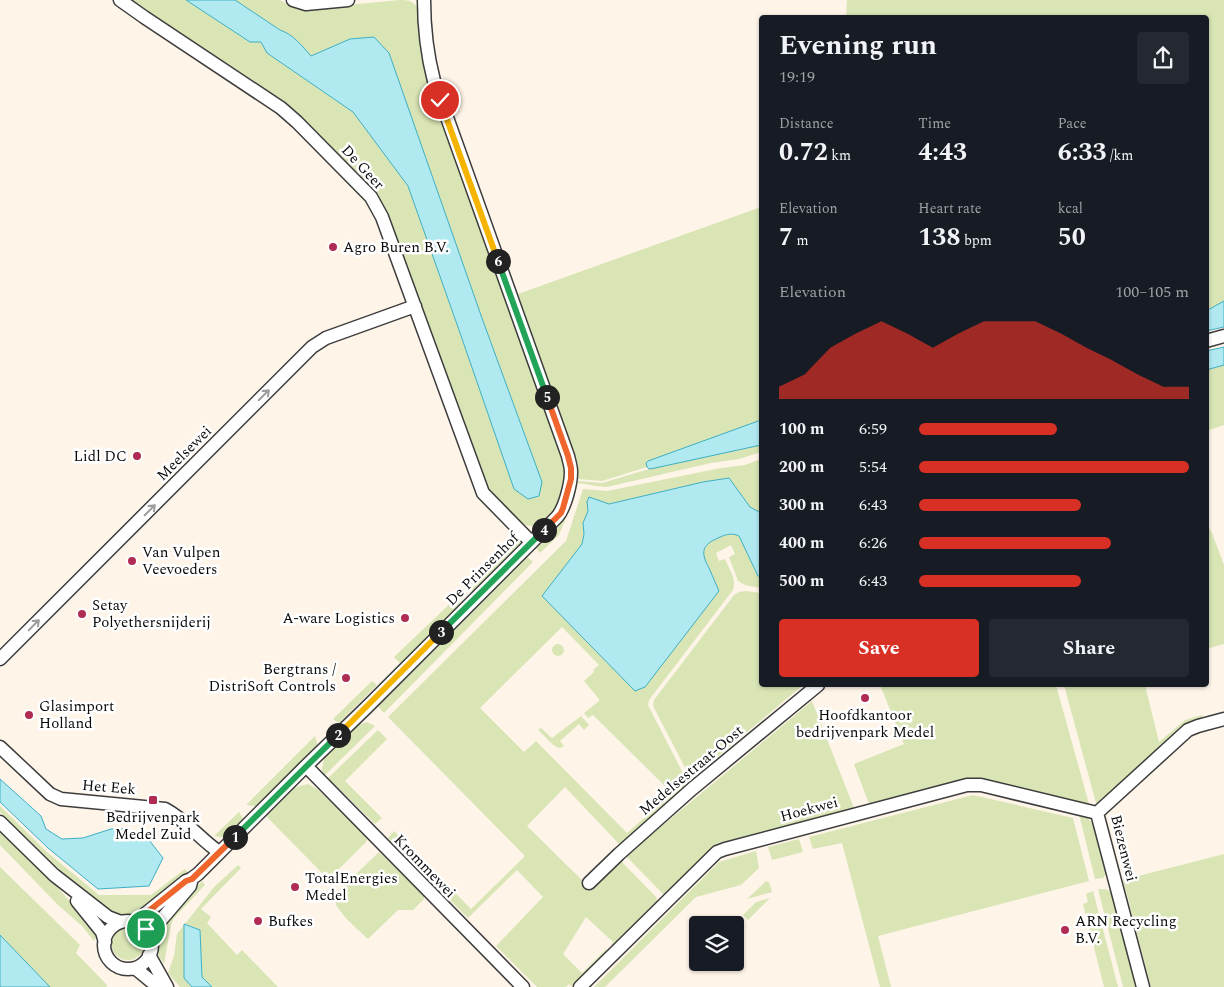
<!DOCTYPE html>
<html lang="en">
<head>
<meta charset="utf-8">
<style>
	body { margin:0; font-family:Spectral,serif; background:#242831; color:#f1f3f6; height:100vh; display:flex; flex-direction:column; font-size:19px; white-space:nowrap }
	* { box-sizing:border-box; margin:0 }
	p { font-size:16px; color:#9ea1a6 }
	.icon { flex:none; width:28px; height:28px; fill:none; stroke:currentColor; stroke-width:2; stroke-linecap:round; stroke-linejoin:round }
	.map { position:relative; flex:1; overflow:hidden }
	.sheet { position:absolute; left:759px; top:15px; width:450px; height:672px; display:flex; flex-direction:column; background:#171b24; border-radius:5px; box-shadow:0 1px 4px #0004 }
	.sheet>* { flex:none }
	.fabs { position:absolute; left:689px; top:916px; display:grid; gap:10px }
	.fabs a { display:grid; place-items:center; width:55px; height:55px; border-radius:5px; background:#171b24; box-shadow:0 1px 4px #0004; font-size:25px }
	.pin { position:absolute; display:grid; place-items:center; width:42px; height:42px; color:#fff; margin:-21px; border:2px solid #fff; border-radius:50%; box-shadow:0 1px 5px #0007 }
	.km { position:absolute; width:25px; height:25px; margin:-12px; border-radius:50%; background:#222; color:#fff; font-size:14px; line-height:25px; text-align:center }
	.round { display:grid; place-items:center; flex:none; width:52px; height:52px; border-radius:5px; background:#242831 }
	.summary { display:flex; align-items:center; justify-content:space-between; height:85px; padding:0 20px }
	h1 { font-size:28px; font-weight:700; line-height:38px }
	.figures { display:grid; grid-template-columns:repeat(3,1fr); gap:8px; height:85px; padding:5px 20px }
	.figures div { display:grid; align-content:center }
	.figures b { font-size:25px; font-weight:700 }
	.figures small { font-size:14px; font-weight:400 }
	.figures p { font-size:14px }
	.chart { height:140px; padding:10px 20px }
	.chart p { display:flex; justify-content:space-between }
	.chart svg { width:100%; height:90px; margin-top:5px; fill:#d93025; opacity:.7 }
	.button { display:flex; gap:10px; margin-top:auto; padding:10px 20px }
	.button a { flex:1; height:58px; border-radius:5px; background:#d93025; color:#fff; font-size:20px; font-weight:700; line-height:58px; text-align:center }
	.button a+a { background:#242831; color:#f1f3f6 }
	ul { padding:0 20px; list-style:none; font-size:16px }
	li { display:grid; grid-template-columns:80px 60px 1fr; align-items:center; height:38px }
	li i { height:12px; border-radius:6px; background:#d93025 }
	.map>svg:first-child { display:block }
</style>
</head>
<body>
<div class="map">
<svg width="1224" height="987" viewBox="0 0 1224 987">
	<rect width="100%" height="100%" fill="#fef4e8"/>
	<path fill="#d9e5b5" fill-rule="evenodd" d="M130,0h56l64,42h11l6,11 86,59 55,74 51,144 55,158 28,-6 -59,-161 -133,-282 -39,17c-10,-11 -18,-21 -31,-26l-45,-30h45l10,6 15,3 95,-9c8,0 14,1 18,9l2,25 145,429v15l-7,29 -3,5 -13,11 -4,2 -8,1 -5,-1 -7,-4 -30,-31 -101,-272 -97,-110z
		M847,0h377v301l-18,10v-293h-360z
		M761,207v213l-112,41 -3,4 1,2 -45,14 -24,-2v-15l-60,-170z
		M1224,365v60l-18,6v-61z
		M761,445v7l-22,7 -28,4 -104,24 -11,-1 -18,-3v-2l24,2 47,-14z
		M761,459v54l-11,-6 -21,-29 -26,4 -94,22 -22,-2 1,9 -5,12 1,11 -2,10 -40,52 161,-41c0,0 2,-7 2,-8 6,-10 24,-15 34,-11l19,40 3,1v11l-16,-3 -7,-4 -9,-24 6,-3 -4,-9 -15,8 3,8 6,-2c4,10 12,20 8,31l-84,110 -1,5 41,80 -69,60 -55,-58 -38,39 62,61 30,-28 37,38 2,5 -45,45 -2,-2 2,-3 -27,-25 -23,37 19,19 24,-24 1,3 -35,35 -3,-3 -3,3h-29l-41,-41 47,-49 -26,-27 -49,48 -80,-80 6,-7 77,78 54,-53 -137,-139 178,-176 17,-52 24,2 114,-23 24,-3zM562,627l37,38 -6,5 1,2 -10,9 15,18v2l-15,12 4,5 5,-3 79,78 -45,40 -91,-92 -12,11 -44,-44z
		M567,515l-8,20 -19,18 -5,-7z
		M1206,522l6,11 12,32v79l-18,5z
		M515,538l6,5 -48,49 -7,-6z
		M525,555l8,7 -149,151 -7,-8z
		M746,591l15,2v92h42l-112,94 -38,-73 1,-6 80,-105 5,-3z
		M456,598l4,6 -59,60 -7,-7z
		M552 650a6 6 0 1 1 12 0a6 6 0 1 1-12 0Z
		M372,681l5,4 -38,38 -6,-4z
		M880,685h176l33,119 -117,-25 -254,64 -54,52 -38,-39 186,-155 42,107 15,-4 -15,-40 50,-20z
		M1064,685h81l14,57 26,-22 17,-5 1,5 -101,81 -6,2z
		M581,716l8,9 -5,5 -5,-6 -19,17 4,5c-2,1 -3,2 -4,2 -6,0 -17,-14 -22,-18l3,-2 11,10z
		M367,722l8,4 -52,51 -1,-8 2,-11 34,-33z
		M378,730l9,9 -42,42 37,37 -7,6 -47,-46z
		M315,736l3,10 -59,61 -13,-2z
		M308,784l9,5 49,47 1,3 -1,3 -32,32 -5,2 -5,-1 -58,-59 26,-28z
		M973,795l100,23 16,63 -211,55 13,51h-11l-38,-144 -29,6 -4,-12z
		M0,806l47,46 52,43h52l34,-26 4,4 -52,40 -20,3 -34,-23 -83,-81z
		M239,812l5,8 -19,18 -11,-2z
		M1079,814l8,3 9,11 11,45 -4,5 -8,1z
		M0,829l52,52 46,53 -4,7 -12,-15 -24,-21 -58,-60z
		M799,839l4,13 -31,8 -4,-13z
		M756,851l3,17 -18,17 -45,12 -91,90h-11l125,-125z
		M379,852l45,43v4l-11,11h-15l-30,29c-10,-10 -35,-29 -34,-44z
		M1224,854v133h-73l-28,-107z
		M238,865l3,3 -40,41 10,8 -4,6 30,32 5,-5 36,37h-66l-10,-10 -2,-47 -15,-6 -1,54 8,9h-12l-12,-14 6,-17 3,-22 37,-47z
		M0,867l80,78 -4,8 30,31 1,3h-57l-50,-52z
		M202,881l3,4 -31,33 -3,7 -7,39 -6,-9 1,-27 21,-21z
		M766,881l3,1 3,10 -25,7z
		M1098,889h7l7,3 25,95h-14z
		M1093,891l25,96h-14l-21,-83 5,-2 -2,-8z
		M770,898l-22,22 -5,-5 13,-13z
		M111 943a17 17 0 1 1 34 0a17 17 0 1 1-34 0Z"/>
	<path fill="#b1e9f1" stroke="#3dafc3" d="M186,0h49l45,30c14,5 21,15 31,26l39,-17 24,-2 15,16 94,268 59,161 -3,14 -11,3 -14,-10 -55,-159 -51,-144 -55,-74 -86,-59 -6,-11h-11z
		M1224,301v26l-18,4v-20z
		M1224,347v18l-18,5v-19z
		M761,420v25l-106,23 -6,1 -2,-2 -1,-4 2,-2z
		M729,478l21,29 11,6v64l-3,-1 -19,-40c-8,-4 -15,-1 -23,3 -16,7 -14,16 -7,29 3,8 7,15 10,23l-74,96 -10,4 -93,-95 40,-52 2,-10 -1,-11 5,-12 -1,-9 2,-5 20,7 94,-22z
		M0,779l41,37 5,13 16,10 21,-1 28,-9h14l24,11 14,18 -14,28 -51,3 -50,-41 -48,-46z
		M184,924l16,6 2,47 10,10h-20l-8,-9z
		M0,935l50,52h-50z"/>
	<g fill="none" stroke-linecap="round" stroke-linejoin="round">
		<defs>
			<path id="minor" d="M120,0l24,17 137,91 16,14 74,75 11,20 101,276 48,49
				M293,0l13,4 42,-4
				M1206,341l18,-5
				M0,659l312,-312 14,-9 89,-32
				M0,747l50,47 11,5 104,10c21,11 35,30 54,43
				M306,766l217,221
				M1097,813l46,174
				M1097,813l91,-83 10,-4 26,-7
				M0,822l54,53 54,42 13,5
				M589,883l30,-29 73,-65 126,-104
				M77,901l25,31 3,10
				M104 945a24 24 0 1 1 48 0a24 24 0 1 1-48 0Z
				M135,922l51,-41 5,-2 7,-5 108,-108 62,-60 189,-189c8,-9 14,-33 14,-45 0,-6 -2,-11 -3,-16l-134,-375c-7,-27 -10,-54 -10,-81
				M149,934l41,-48 1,-4
				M149,955l18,32
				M135,968l23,19
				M580,987l137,-135 8,-3 242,-64h14l116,28"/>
		</defs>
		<use href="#minor" stroke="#3d3d3d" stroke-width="15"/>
		<use href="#minor" stroke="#fff" stroke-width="12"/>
	</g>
	<defs><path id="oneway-shaft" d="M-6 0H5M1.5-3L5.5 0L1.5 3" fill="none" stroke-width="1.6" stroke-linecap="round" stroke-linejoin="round" transform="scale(1.25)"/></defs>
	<g stroke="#9d9d9d">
		<use href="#oneway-shaft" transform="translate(264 395) rotate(-45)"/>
		<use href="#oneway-shaft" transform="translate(150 510) rotate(-45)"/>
		<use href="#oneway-shaft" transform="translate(34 625) rotate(-45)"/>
	</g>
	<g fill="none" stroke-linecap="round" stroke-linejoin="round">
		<defs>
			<path id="split-1" d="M146,929l-11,-7 51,-41 6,-2 43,-42"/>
			<path id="split-2" d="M235,837l103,-102"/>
			<path id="split-3" d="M338,735l103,-103"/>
			<path id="split-4" d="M441,632l103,-102"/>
			<path id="split-5" d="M544,530l17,-17 2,-5 8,-29v-11l-3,-12 -21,-59"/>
			<path id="split-6" d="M498,261l49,136"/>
			<path id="split-7" d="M440,100l58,161"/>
		</defs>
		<use href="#split-1" stroke="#fff" stroke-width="10"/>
		<use href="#split-2" stroke="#fff" stroke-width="10"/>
		<use href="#split-3" stroke="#fff" stroke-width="10"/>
		<use href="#split-4" stroke="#fff" stroke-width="10"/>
		<use href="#split-5" stroke="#fff" stroke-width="10"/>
		<use href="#split-6" stroke="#fff" stroke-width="10"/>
		<use href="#split-7" stroke="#fff" stroke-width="10"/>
		<use href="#split-1" stroke="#f0652b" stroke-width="6"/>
		<use href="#split-2" stroke="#22a559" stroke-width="6"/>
		<use href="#split-3" stroke="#f5b400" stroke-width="6"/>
		<use href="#split-4" stroke="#22a559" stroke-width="6"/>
		<use href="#split-5" stroke="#f0652b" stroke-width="6"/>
		<use href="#split-6" stroke="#22a559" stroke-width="6"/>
		<use href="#split-7" stroke="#f5b400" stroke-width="6"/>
	</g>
	<g fill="#b02c53" stroke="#fff" stroke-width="2">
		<circle cx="333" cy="247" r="5"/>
		<circle cx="137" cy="456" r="5"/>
		<circle cx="132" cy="561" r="5"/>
		<circle cx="82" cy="614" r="5"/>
		<circle cx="405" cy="618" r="5"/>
		<circle cx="346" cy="678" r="5"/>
		<circle cx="865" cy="698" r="5"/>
		<circle cx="29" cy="715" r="5"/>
		<rect x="148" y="795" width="10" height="10" rx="2.5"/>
		<circle cx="295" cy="887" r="5"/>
		<circle cx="258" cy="921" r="5"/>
		<circle cx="1065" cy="930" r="5"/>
	</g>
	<g text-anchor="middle" stroke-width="5" stroke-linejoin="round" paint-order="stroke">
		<g font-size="15" fill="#0a0a0a" stroke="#fff">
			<text transform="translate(363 167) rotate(47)" y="5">De Geer</text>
			<text transform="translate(184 453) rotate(-45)" y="5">Meelsewei</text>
			<text transform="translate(482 569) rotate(-45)" y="5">De Prinsenhof</text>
			<text transform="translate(691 770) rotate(-40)" y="5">Medelsestraat-Oost</text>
			<text transform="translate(109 787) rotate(5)" y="5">Het Eek</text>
			<text transform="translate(809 809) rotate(-15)" y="5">Hoekwei</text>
			<text transform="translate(1124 848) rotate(76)" y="5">Biezenwei</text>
			<text transform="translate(425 866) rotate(46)" y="5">Krommewei</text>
		</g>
		<g font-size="15" fill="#0a0a0a" stroke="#fff" text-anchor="start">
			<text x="343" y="252">Agro Buren B.V.</text>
			<text x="127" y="461" text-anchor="end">Lidl DC</text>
			<text x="142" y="557">Van Vulpen<tspan x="142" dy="17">Veevoeders</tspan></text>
			<text x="92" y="610">Setay<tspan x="92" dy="17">Polyethersnijderij</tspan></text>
			<text x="395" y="623" text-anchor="end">A-ware Logistics</text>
			<text x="336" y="674" text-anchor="end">Bergtrans /<tspan x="336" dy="17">DistriSoft Controls</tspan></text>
			<text x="39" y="711">Glasimport<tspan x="39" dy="17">Holland</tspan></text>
			<text x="865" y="720" text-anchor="middle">Hoofdkantoor<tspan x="865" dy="17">bedrijvenpark Medel</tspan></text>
			<text x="153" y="822" text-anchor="middle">Bedrijvenpark<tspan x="153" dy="17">Medel Zuid</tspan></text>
			<text x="305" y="883">TotalEnergies<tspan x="305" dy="17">Medel</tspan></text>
			<text x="268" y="926">Bufkes</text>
			<text x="1075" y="926">ARN Recycling<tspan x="1075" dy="17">B.V.</tspan></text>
		</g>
	</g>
</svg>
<div class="fabs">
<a><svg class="icon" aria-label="layers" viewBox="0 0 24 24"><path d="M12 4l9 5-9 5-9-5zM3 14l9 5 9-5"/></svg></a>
</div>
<div class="pin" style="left:146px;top:929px;background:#1e9e55"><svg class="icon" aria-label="arrive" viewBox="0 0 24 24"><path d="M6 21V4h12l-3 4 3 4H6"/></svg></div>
<div class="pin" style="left:440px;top:100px;background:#d93025"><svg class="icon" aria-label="check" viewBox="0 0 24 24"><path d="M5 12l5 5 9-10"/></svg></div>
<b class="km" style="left:235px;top:837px">1</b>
<b class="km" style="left:338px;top:735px">2</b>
<b class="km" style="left:441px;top:632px">3</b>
<b class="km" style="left:544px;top:530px">4</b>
<b class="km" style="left:547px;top:397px">5</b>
<b class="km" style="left:498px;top:261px">6</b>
<section class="sheet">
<div class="summary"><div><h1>Evening run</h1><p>19:19</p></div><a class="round"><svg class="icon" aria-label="share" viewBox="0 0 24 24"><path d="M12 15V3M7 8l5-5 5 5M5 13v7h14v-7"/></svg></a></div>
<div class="figures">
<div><p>Distance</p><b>0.72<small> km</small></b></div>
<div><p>Time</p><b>4:43</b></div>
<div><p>Pace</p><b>6:33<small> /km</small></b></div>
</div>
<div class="figures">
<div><p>Elevation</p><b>7<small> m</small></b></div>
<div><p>Heart rate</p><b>138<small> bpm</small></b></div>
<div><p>kcal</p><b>50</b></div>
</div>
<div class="chart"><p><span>Elevation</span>100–105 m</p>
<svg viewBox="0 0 160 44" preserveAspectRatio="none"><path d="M0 44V38L10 32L20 19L30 12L40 6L50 12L60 19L70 12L80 6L90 6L100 6L110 12L120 19L130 25L140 32L150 38L160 38V44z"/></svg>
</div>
<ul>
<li><b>100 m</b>6:59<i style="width:51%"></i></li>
<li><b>200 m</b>5:54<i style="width:100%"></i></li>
<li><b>300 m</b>6:43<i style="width:60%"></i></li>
<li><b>400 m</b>6:26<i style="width:71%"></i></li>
<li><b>500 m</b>6:43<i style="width:60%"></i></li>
</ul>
<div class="button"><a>Save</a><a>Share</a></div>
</section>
</div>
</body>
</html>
